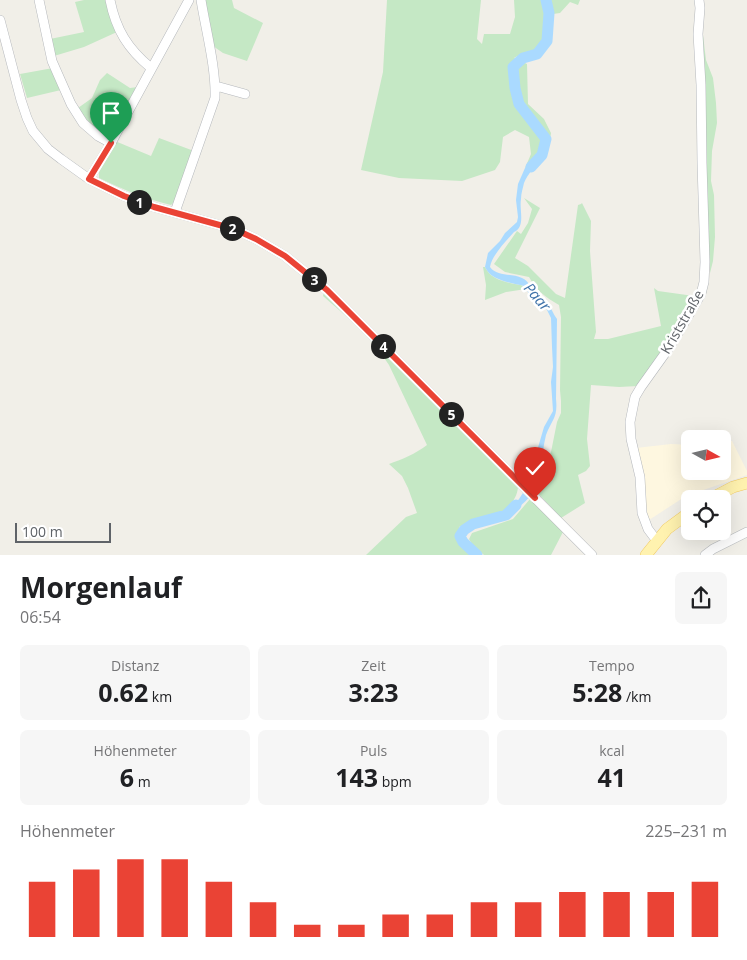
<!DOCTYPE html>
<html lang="de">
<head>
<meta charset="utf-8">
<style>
	body { margin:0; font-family:"Open Sans",sans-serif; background:#f6f6f6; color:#202124; height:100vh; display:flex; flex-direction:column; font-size:19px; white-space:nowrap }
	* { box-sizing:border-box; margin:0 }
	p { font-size:16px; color:#757577 }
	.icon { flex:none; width:28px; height:28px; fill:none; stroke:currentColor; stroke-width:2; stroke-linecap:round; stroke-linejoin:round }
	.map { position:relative; height:555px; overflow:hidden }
	.sheet { display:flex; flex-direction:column; background:#fff; flex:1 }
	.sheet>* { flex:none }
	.needle { width:32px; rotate:98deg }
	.tools { position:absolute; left:681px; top:430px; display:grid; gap:10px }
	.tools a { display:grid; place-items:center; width:50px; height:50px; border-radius:8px; background:#fff; box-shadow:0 5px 20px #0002; font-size:25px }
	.scale { position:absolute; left:15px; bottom:12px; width:96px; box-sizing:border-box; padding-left:5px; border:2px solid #5f6368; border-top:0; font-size:14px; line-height:18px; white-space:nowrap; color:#5f6368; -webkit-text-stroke:4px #fff; paint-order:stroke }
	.pin { position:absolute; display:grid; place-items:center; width:42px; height:42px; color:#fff; margin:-51px -21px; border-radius:50% 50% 50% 0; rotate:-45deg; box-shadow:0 0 5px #0007 }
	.pin .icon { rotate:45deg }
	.km { position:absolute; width:25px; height:25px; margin:-12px; border-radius:50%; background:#222; color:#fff; font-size:14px; line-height:25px; text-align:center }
	.round { display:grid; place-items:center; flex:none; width:52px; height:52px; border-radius:8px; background:#f6f6f6 }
	.headline { display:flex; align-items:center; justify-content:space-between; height:85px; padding:0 20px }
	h1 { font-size:28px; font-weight:700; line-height:38px }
	.figures { display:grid; grid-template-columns:repeat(3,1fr); gap:8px; height:85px; padding:5px 20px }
	.figures div { display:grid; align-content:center; border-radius:8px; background:#f6f6f6; text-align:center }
	.figures b { font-size:25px; font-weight:700 }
	.figures small { font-size:14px; font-weight:400 }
	.figures p { font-size:14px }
	.chart { height:140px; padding:10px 20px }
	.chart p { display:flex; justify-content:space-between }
	.chart svg { width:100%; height:90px; margin-top:5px; stroke:#ea4335; stroke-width:6 }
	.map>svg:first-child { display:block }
</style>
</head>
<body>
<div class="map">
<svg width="747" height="555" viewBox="0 0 747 555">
	<rect width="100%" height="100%" fill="#f1efe8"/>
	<path fill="#fef7e0" d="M732,441l15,30v4l-61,21 -37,24 -4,-11 -9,-61 35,-4 19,1v26h32l1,-29z"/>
	<path fill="#c5e8c5" d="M84,0h23l10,32 -33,15 -30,9 -4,-17 34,-7 -9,-30z
		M205,0h27l2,8 29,15 -16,38 -24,-8 -10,-7z
		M387,0h94l-4,39 5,5 2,-10h26l5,-17 -1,-17h27c7,13 10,40 -4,50 -7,5 -16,3 -23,8l13,6 1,40 16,15 7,14 -3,19 -7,8 -3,-5 -13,13 6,-14 -2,-17 -14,-7 -12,7 -3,25 -5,8 -33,11 -63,-3 -38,-8 22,-98z
		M549,0h31l-2,5 -8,-3 -10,11 -7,1z
		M702,27l4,33 7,18 3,25 1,20 -5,28 -1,30 3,14 1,42 -2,24 -3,12v-7l-2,-17z
		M53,68l8,22 -34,8 -7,-24z
		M107,73l23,15 8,-1 -28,50c-16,-7 -22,-15 -32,-29l14,-10 8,-18z
		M159,138l35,13 -20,51 -3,3c-26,-6 -49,-16 -72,-27v-6l16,-31 36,15z
		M524,198l16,10 -25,50 13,8 28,28 9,4 13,-93 3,-1 1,-1 9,18 -1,30 6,81 -2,7h14l53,-13 -7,-38 4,3 36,5v6l-36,56 -20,28 -19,1 -28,-2 -4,54 3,27 -4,5 -8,4 7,28 -24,15 -25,-27 15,-39 6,-30 4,-9v-12l-1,-11 1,-73 -2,-12c-14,-8 -22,-14 -30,-28l-24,-5 -11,-8 23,-33 4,3 7,-11 4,-14z
		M483,267h2c6,14 25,16 39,19l2,3 -20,3 -21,8 1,-15z
		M324,292l194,195c-1,16 -17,28 -32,32 -4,1 -8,0 -12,1 -5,2 -10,5 -15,7 0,16 3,17 15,28h-108l40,-38 11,-4 -9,-25 -6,-12 -13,-12c14,-5 26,-10 38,-19l-38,-80c-16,-26 -43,-49 -66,-69z
		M530,499l34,31 -13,25h-67l-11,-9 -4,-7 3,-6 41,-14z"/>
	<path fill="#aadaff" d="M538,154l3,6c-6,7 -13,13 -17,23 -1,5 -3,10 -3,16 -2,11 5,28 -7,33 -8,9 -22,23 -24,35 7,10 22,6 32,11 7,3 8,9 12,15 4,4 10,4 13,9 4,5 6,12 10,17l-1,80c2,19 -4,20 -10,36 -3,12 -4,24 -5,35 0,4 -2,8 -4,12 -5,16 -16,25 -31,33l13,-16 13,-20 3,-10 2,-18 7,-24 9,-16 -2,-29 2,-15 -1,-20 -1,-29 -6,-12 -7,-6 -6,-2 -8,-12c-14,-4 -33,-5 -39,-19l3,-14 12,-12 5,-8 12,-11 1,-5 -2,-17 2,-16 7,-16z"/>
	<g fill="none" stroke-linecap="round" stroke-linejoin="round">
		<path stroke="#aadaff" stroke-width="11" d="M531,167l11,-12 4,-16 -27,-35 -4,-16 -2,-21 10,-9 14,-4 10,-13 2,-28 -3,-13
			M477,555l-14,-13 -3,-6 4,-6 9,-6 33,-9 10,-10"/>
		<defs>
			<path id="minor" d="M39,0l13,61 19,43 12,19 15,13 13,7
				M110,0c6,30 18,49 41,68
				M0,20l21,80 6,18 6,13 15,18 13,10 28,20 35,17 30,11 80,22 22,10 29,17 42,34 265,265
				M216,86l29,8
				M89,179l22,-36 78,-143
				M175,212l40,-114c1,-31 -9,-67 -14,-98
				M657,541l-9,-12 -6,-16 -2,-36 -9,-38 -1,-17 5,-25 6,-10 30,-42 16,-27 14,-24 3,-12 1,-20 -3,-99 -1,-78 -3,-51 2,-26 -1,-8
				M705,555l8,-6 34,-17"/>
			<path id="major" d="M710,499l23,-12 14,-4
				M646,555l21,-26 23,-17"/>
		</defs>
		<use href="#minor" stroke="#b5b8bc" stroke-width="10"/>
		<use href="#major" stroke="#f2c960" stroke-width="12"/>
		<use href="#minor" stroke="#fff" stroke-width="9"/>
		<use href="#major" stroke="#fff2af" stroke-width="11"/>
	</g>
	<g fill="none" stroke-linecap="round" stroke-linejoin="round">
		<defs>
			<path id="route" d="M111,143l-22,36 35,17 30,11 80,22 22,10 29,17 42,34 208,208"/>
		</defs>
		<use href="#route" stroke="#fff" stroke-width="10"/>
		<use href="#route" stroke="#ea4335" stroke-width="6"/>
	</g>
	<g text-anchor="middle" stroke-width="5" stroke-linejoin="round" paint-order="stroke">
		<g font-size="14" fill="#5f6368" stroke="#fff">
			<text transform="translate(682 322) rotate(-60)" y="5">Kriststraße</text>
		</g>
		<g font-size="15" font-style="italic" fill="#4174aa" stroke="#fff">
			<text transform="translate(537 297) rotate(49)" y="5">Paar</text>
		</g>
	</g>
</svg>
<div class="tools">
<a><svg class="needle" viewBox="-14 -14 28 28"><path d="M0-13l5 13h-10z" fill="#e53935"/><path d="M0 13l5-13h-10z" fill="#757577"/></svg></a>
<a><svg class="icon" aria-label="locate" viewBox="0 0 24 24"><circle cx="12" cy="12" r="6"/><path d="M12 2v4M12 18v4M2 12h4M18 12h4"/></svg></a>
</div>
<div class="scale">100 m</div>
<div class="pin" style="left:111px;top:143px;background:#1e9e55"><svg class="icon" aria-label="arrive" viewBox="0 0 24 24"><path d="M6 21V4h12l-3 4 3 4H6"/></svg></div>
<div class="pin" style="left:535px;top:498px;background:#d93025"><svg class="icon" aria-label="check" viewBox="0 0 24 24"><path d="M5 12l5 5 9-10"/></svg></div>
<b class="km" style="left:139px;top:202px">1</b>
<b class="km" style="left:232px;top:228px">2</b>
<b class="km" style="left:314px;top:279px">3</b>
<b class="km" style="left:383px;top:346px">4</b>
<b class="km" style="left:451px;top:414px">5</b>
</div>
<section class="sheet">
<div class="headline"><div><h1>Morgenlauf</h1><p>06:54</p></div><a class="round"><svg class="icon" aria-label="share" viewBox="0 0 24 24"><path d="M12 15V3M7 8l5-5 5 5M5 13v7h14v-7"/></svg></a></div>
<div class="figures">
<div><p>Distanz</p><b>0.62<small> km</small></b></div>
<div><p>Zeit</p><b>3:23</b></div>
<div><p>Tempo</p><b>5:28<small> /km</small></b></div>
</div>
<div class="figures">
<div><p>Höhenmeter</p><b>6<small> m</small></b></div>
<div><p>Puls</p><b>143<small> bpm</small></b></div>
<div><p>kcal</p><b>41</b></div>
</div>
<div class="chart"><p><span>Höhenmeter</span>225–231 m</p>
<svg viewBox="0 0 160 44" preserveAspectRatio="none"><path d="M5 44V17M15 44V11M25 44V6M35 44V6M45 44V17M55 44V27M65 44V38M75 44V38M85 44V33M95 44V33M105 44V27M115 44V27M125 44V22M135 44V22M145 44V22M155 44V17"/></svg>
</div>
</section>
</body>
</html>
